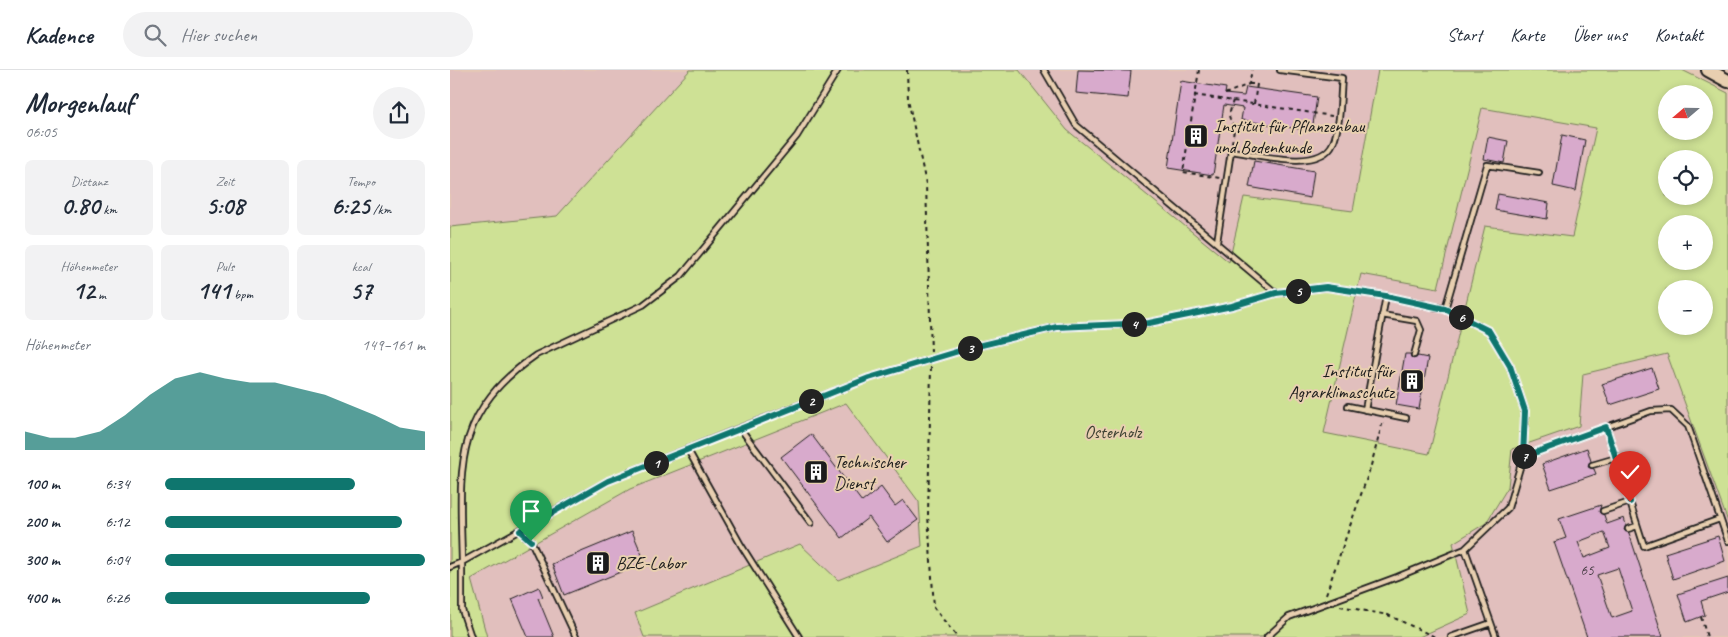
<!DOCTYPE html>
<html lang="de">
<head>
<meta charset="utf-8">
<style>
	body { margin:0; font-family:Caveat,sans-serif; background:#f2f2f3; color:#1f2937; height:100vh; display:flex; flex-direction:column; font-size:19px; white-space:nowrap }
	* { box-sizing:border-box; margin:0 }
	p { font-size:16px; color:#747a83 }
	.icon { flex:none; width:28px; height:28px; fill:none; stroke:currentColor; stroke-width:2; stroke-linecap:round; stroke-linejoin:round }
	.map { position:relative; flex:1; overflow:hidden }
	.side { display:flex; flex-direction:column; background:#fff; width:450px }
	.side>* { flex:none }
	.needle { width:32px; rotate:250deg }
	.buttons { position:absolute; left:1208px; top:15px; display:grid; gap:10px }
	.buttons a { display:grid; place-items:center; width:55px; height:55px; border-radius:50%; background:#fff; box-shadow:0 2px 8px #0003; font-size:25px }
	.pin { position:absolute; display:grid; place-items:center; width:42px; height:42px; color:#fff; margin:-51px -21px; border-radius:50% 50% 50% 0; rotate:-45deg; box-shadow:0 0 5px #0007 }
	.pin .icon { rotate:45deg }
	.km { position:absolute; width:25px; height:25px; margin:-12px; border-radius:50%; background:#222; color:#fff; font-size:14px; line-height:25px; text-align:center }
	.round { display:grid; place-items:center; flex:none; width:52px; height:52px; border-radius:26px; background:#f2f2f3 }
	.head { display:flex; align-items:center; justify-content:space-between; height:85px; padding:0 25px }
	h1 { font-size:28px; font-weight:700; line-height:38px }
	.stats { display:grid; grid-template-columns:repeat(3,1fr); gap:8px; height:85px; padding:5px 25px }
	.stats div { display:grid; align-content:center; border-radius:8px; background:#f2f2f3; text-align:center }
	.stats b { font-size:25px; font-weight:700 }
	.stats small { font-size:14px; font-weight:400 }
	.stats p { font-size:14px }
	.chart { height:140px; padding:10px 25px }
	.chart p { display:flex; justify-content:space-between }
	.chart svg { width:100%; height:90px; margin-top:5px; fill:#0f766e; opacity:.7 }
	ul { padding:0 25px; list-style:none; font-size:16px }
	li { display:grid; grid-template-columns:80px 60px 1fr; align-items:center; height:38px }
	li i { height:12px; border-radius:6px; background:#0f766e }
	header { display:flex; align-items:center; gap:30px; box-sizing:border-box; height:70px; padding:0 25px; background:#fff; border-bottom:1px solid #e0e1e3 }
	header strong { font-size:24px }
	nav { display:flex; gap:28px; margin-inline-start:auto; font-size:18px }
	.search { width:350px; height:45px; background:#f2f2f3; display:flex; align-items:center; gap:12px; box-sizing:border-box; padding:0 18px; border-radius:28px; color:#747a83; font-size:19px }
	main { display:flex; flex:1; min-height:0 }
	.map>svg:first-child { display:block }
</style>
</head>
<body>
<header>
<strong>Kadence</strong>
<div class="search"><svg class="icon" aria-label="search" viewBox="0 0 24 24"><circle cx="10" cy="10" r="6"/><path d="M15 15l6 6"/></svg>Hier suchen</div>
<nav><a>Start</a><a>Karte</a><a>Über uns</a><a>Kontakt</a></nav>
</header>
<main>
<section class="side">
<div class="head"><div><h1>Morgenlauf</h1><p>06:05</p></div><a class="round"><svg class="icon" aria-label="share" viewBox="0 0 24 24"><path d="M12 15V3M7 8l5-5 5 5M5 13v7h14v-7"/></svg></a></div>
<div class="stats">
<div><p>Distanz</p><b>0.80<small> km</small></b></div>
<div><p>Zeit</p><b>5:08</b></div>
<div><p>Tempo</p><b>6:25<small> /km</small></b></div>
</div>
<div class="stats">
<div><p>Höhenmeter</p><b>12<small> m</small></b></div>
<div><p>Puls</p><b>141<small> bpm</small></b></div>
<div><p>kcal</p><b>57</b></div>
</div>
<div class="chart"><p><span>Höhenmeter</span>149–161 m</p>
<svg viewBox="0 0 160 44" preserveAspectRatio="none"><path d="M0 44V35L10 38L20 38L30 35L40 27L50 17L60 9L70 6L80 9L90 11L100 11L110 14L120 17L130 22L140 27L150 33L160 35V44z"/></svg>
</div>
<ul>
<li><b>100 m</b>6:34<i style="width:73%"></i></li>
<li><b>200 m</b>6:12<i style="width:91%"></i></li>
<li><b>300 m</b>6:04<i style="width:100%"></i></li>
<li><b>400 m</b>6:26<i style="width:79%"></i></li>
</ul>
</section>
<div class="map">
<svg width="1278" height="567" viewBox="0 0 1278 567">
	<rect width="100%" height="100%" fill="#e5c8b6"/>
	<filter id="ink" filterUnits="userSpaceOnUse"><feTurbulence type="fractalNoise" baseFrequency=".02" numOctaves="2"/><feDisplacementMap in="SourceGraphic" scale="10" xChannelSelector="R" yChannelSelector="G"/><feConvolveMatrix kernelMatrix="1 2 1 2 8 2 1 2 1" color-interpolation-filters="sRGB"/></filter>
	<g filter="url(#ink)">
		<path fill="#e1bfbd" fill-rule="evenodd" d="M0,0h1232l46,23v544h-1278zM1216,24h38v37h-38zM1216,89h38v37h-38zM1216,154h38v37h-38zM1216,219h38v37h-38z"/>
		<path fill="#cee195" stroke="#757e58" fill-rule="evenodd" d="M240,0h329l48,60 162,132 15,-65 109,14 25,-141h304l46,23v429l-61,-168 -84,20 -4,52 -67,23 -4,38 -22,36 -33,20 17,71 -51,23h-775l-9,-24 165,-69 38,36 84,-34 -3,-44 -73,-99 -216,86 -159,90 16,58h-37v-410l107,-11zM1216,24h38v37h-38zM1032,38l114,20 -24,109 -87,-11 -56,228 -105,-21 37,-159 77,14zM1216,89h38v37h-38zM1216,154h38v37h-38zM1216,219h38v37h-38z"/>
		<path fill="#d8aacc" stroke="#1c1c1c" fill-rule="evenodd" d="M628,0l53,1 -3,27 -52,-5z
			M731,11l45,7 -1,6 19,2 2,-9 71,10 -5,34 -71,-11 2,-12 -19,-3 -11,70 -45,-7z
			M1112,65l23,5 -9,51 -23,-5z
			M1038,67l20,4 -4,22 -20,-4z
			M804,91l60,10 -4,27 -61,-11z
			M1048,124l51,9 -2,16 -52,-9z
			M955,284h5l3,5 5,-3 10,2 -9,51 -23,-4z
			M1202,298l7,21 -49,16 -8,-21z
			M361,364l51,68 19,-15 14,19 8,-6 15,20 -31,22 -18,-25 -27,21 -61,-81z
			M1137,378l4,13 -3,6 6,2 2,5 -45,15 -9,-25z
			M1151,435l-2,7 5,3 3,9 17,-6 2,7 -2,5 5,3 34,104h-76l-33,-95 12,-4 -7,-19zM1154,462l6,16 -26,10 -6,-16zM1168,498l14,43 -20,7 -15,-43z
			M182,461l13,31 -81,33 -12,-31z
			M1268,466l7,25 -52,18 -8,-26z
			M1278,508v14l-27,9 4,14 -18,7 -9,-28z
			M89,517l4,10 -5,1 16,39h-26l-16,-38z"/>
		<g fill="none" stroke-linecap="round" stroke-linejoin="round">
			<defs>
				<path id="lane" d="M388,0l-41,66 -116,140 -38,29 -107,50c-85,59 -76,114 -74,207l146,-81 132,-53 129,-50 100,-30 88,-21 92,-4 83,-17 44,-13 50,-6 60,9 59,13 44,22 21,35 15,45 -2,46 -15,51 -43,41 -68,28 -108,40 -22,20
					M594,0l32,55 200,168
					M767,172l14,-91c25,3 89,22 102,-8 8,-19 7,-45 9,-65l-62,-8
					M995,239l42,-144 52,8
					M932,245l35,6 4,9 -7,25
					M898,336l58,12
					M915,340l21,-114
					M1156,357l38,119 76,-27
					M290,358l71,95
					M238,380l53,95 58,92
					M1073,387l128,-46 20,-1 17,16 40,115
					M1142,395l24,-7
					M1153,441l27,-9
					M1178,459l9,-3
					M70,461l11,10 45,96
					M1015,479l31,88
					M0,497l12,-5v48l9,27
					M1001,567l40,-14"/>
				<path id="secondary" d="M1258,0l20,11"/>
			</defs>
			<use href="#lane" stroke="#1c1c1c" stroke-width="8"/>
			<use href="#secondary" stroke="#1c1c1c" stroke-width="16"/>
			<path stroke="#1c1c1c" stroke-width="2" stroke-dasharray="4 4" stroke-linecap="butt" d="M457,0l1,29 18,85 5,169
				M749,0l-16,102 37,6
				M799,14h8l-3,20
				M775,24l24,-10 3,-14
				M744,25l138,21
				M782,73l2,-13 -5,-14 4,-16
				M481,297l-3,148 6,93 23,29
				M876,524l44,-125 13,-48
				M890,536l48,9 47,22
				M1251,547l6,20"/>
			<use href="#lane" stroke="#e8cfb0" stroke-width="4.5"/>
			<use href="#secondary" stroke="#e8cfb0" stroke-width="12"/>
		</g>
	</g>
	<g fill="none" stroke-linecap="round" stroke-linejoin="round" filter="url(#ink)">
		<defs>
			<path id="route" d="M81,471l-11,-10 88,-50 261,-103 100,-30 88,-21 92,-4 83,-17 44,-13 50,-6 60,9 59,13 44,22 21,35 15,45 -2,46 83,-30 24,75"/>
		</defs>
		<use href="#route" stroke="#fff" stroke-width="10"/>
		<use href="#route" stroke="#0f766e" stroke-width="6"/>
	</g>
	<defs>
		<symbol id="building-square" viewBox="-11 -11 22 22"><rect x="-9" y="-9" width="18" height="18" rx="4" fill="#1c1c1c" stroke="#e8cfb0"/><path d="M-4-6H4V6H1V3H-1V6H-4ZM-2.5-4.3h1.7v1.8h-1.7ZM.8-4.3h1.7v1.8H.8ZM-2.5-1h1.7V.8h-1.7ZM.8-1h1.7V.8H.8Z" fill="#fff"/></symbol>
	</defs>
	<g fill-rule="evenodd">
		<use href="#building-square" x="732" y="52" width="28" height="28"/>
		<use href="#building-square" x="948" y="297" width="28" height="28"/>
		<use href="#building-square" x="352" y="388" width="28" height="28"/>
		<use href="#building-square" x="134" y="479" width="28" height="28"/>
	</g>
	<g text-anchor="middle" stroke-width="4" stroke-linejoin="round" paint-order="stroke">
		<g font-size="15" fill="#4b4048">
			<text x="1137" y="505">65</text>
		</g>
		<g font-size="18" fill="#1c1c1c" stroke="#e8cfb0" text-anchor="start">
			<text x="764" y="62">Institut für Pflanzenbau<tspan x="764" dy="21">und Bodenkunde</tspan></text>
			<text x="944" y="307" text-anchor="end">Institut für<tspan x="944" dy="21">Agrarklimaschutz</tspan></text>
			<text x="384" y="398">Technischer<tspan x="384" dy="21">Dienst</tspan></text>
			<text x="166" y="499">BZE-Labor</text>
		</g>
		<g font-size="18" fill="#404334" stroke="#e8cfb0">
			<text x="663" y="368">Osterholz</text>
		</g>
	</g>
</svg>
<div class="buttons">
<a><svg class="needle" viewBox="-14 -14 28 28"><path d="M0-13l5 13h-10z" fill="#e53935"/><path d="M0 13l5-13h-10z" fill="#747a83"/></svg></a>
<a><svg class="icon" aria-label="locate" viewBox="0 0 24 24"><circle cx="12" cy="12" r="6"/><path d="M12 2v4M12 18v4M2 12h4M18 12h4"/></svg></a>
<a>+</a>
<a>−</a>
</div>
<div class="pin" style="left:81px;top:471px;background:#1e9e55"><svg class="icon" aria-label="arrive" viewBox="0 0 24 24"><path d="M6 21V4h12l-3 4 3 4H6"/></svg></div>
<div class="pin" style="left:1180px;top:432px;background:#d93025"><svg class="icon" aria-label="check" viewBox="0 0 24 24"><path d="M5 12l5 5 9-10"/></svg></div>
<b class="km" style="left:206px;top:393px">1</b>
<b class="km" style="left:361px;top:331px">2</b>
<b class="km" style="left:520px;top:278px">3</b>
<b class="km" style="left:684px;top:254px">4</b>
<b class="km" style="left:848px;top:221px">5</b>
<b class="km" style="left:1011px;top:247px">6</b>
<b class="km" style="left:1074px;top:386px">7</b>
</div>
</main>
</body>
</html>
